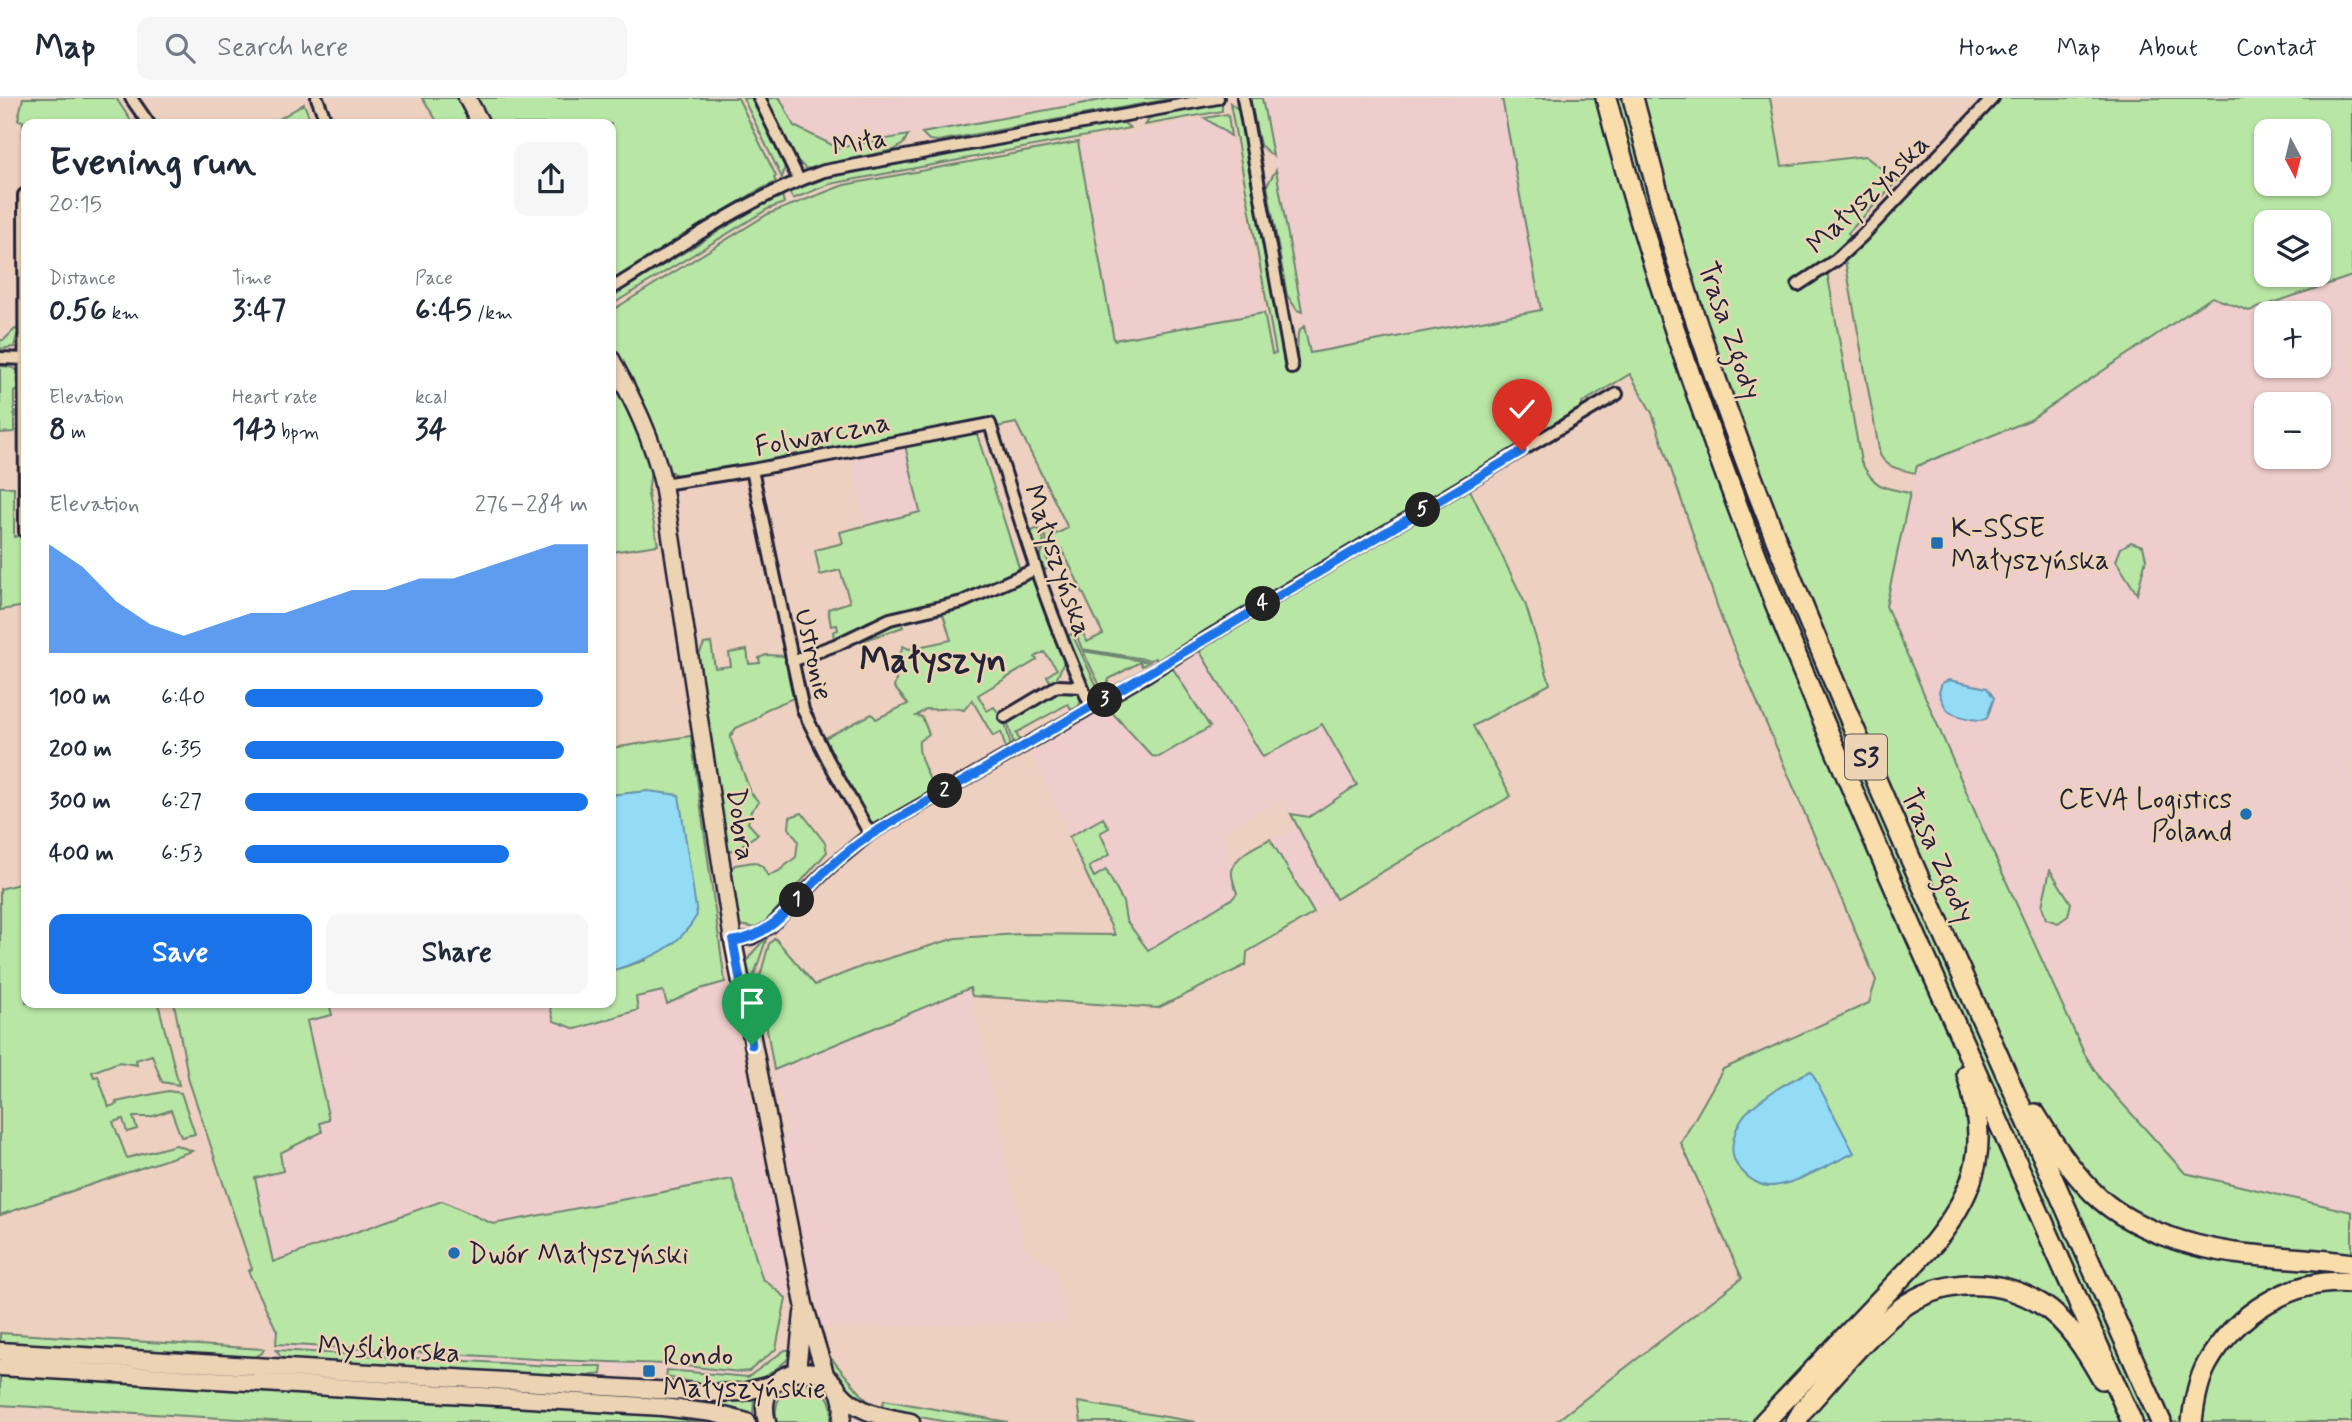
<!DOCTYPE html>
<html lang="en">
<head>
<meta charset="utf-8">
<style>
	body { margin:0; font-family:Mynerve,sans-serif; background:#f6f6f7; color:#1f2937; height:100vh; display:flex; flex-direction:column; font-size:26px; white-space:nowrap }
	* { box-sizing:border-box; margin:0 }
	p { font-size:23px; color:#747a83 }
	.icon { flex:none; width:38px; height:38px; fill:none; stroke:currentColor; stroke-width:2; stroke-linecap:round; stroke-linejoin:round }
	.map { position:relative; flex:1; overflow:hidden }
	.drawer { position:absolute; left:21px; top:21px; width:595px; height:889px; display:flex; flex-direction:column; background:#fff; border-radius:14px; box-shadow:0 2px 5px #0004 }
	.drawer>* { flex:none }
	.needle { width:46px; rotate:173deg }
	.controls { position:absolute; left:2254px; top:21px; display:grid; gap:14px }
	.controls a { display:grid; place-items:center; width:77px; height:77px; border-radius:14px; background:#fff; box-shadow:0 2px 5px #0004; font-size:35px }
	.pin { position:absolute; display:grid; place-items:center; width:60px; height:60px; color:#fff; margin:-72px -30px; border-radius:50% 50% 50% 0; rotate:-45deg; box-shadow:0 0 7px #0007 }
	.pin .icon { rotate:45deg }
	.km { position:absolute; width:35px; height:35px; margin:-18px; border-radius:50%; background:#222; color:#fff; font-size:19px; line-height:35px; text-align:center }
	.round { display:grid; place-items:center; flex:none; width:74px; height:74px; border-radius:14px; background:#f6f6f7 }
	.summary { display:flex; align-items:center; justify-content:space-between; height:119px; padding:0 28px }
	h1 { font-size:38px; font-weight:800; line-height:52px }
	.metrics { display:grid; grid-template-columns:repeat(3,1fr); gap:10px; height:119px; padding:7px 28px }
	.metrics div { display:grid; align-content:center }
	.metrics b { font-size:30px; font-weight:800 }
	.metrics small { font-size:19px; font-weight:400 }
	.metrics p { font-size:19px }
	.chart { height:196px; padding:14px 28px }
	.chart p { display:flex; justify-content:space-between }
	.chart svg { width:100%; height:126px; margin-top:7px; fill:#1a73e8; opacity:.7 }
	.cta { display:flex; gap:14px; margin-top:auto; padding:14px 28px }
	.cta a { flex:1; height:80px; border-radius:14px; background:#1a73e8; color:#fff; font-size:28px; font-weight:800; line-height:80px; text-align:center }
	.cta a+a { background:#f6f6f7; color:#1f2937 }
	ul { padding:0 28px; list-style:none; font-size:23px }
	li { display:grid; grid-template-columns:112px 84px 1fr; align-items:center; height:52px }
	li i { height:18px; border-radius:9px; background:#1a73e8 }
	header { display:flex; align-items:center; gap:42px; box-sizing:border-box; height:98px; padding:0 35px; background:#fff; border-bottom:2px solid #e0e1e3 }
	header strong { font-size:33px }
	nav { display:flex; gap:38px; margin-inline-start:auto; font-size:24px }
	.search { width:490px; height:63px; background:#f6f6f7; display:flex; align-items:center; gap:18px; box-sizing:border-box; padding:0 24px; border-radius:14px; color:#747a83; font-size:26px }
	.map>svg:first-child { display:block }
</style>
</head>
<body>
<header>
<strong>Map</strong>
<div class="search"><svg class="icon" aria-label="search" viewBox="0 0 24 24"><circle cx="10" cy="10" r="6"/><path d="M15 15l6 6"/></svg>Search here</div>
<nav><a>Home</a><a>Map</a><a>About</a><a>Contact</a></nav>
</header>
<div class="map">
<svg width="2352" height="1324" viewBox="0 0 2352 1324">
	<rect width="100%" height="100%" fill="#edd0bf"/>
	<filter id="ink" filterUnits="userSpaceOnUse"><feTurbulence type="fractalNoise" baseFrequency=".0143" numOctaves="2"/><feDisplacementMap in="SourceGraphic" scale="14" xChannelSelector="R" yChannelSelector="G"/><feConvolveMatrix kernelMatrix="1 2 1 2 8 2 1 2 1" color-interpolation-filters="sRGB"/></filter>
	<g filter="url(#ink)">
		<path fill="#eecdcc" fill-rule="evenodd" d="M780,0h332l-274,50 -44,-22z
			M1262,0h240l40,213 -233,42z
			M1205,20l26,18 33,177 -150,27 -36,-198z
			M2352,105v1009l-167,-39 -84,-93 -17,-27 -102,-225 -96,-222 30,-140 114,-46 236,-159v14h53zM2266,215h53v53h-53zM2266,306h53v53h-53z
			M905,347l15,67 -54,14 -16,-68z
			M1199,552l4,5 119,68 35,62 -48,32 -18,-3 -9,-15 -60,34 21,64 -112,70 -100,-215 76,-45 45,51v-2l7,1 50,-30 -37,-60z
			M691,638l34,246 66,307 -27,66 -22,23 -75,-8 -65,-4h-318l-95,-285 -15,-78h437v-255z
			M1298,731l38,70 -22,14 -44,-74z
			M970,890l55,261 31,21 9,52 -243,6 -39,-188 5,-7 -14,-63z"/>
		<path fill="#b8e6a4" stroke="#6d8470" stroke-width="2" fill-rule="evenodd" d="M23,0h93l17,26h-107v65h-2l-1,-68 -5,-1z
			M422,0h316l38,78 -2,2 2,4 -19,9 -146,90v-157h-172z
			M743,0h9l33,68 -3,12z
			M767,0h13l14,28 44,22 70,-13 -5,9 -9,6 -63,13 -17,6 -9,-1 -9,-9z
			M1112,0h63l-237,43 -9,-1 -7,-7z
			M1250,0h12l11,58 -13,-11z
			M1502,0h268l12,68 83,-10 32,25 -49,52 3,5 -22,19 -1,20 33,185c14,26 22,26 49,31l-24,113 96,222 102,225 17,27 84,93 167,39v210h-797l187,-144 -61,-135 42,-74 146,-66 7,-23 -154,-360 -70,-207 -22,-39 -48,29v6l-423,253 -4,-4 -4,2 -69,-11 -5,-13 6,-3 4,9 16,-8 -41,-85 -16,8 5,10 -6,3 -6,-12 8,-17 -3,-7 5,-3 3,5 16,-8 -52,-105 -19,4 -2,-9 -241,46 -77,11 -9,-5 -19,-56 -19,-40 -19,-30v-33l157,-97 76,-29 234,-43 36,198 150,-27 8,41 4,-1 -46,-250 9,7 45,247 13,-2 1,-22 6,-7 6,27 231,-43z
			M2000,0h352v178l-103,35 -37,-14 -182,123 -113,46 -2,7c-15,-4 -27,-4 -35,-18l-35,-195zM2266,33h53v53h-53zM2266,124h53v53h-53z
			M1222,5v8l-77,14 7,-9z
			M304,6l8,20h-41z
			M1227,16l1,1 3,21 -26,-18z
			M1118,24l6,1 6,5 -300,56 -37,15 -4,-7 38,-14z
			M1276,72l26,142 -5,-2 -10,-15 -20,-110z
			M782,97l2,8 -16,6 -157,96v-8l154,-94z
			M15,231l6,1v5h-4l-3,12 -14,2v-9h4z
			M0,268c21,1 20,6 21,25h-7v41l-14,1z
			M611,274l19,39 21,58 -3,26 10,50 -47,7z
			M976,333l44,140 -79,33 -72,17 -31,18h-4l-1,-7 5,-2 -1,-5 -6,1 -3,-17 22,-7 -10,-32 -20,5 -5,-25 28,-7 -3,-11 80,-20 -15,-67z
			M0,389h14v50l12,-3v72l-26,4z
			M1469,390l56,115 25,81 -77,42 38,70 -175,103 -45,-85 18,3 48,-32 -35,-61 -59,33 -64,-107z
			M1038,430l6,13 -8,17 -8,-25z
			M2131,444l12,4 3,13 -9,35 -21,-33 5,-13z
			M1035,476l31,83 -12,28h-2l-5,-9 10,-7 -13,-17 -9,5 2,3 -59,35 9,16 7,-4 11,15 6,25 -5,2 -5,-17 -8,4 -21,-36 -8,10c-13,-5 -24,1 -38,-1l-10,7 6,1 7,17 -10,7c-2,16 10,34 15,49l-60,35 -3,1 -50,-86 51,-26 4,5 32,-15 -14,-17c5,-13 3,-29 9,-41l6,3 42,-9 -8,-26 -41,9 1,4 -76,26 -29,14v-4l63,-29z
			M1072,536l29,61 -7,1 -13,-16 -16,-43z
			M711,545l4,25 16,-2 -2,-13 18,-3 2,14 11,-1 -1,-5 7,-3 21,1 9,41 -29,12 -11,10 -20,9 -6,9 21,56 8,9 -8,9 -3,12 10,11 -24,16 -9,1 -28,-192 7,-15z
			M1083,553l66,11 -7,4 -2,-4 -31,17 -5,15z
			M1172,569l38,60 -51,30 -7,-1 -45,-49z
			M1060,590l19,4c2,10 2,14 -6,20l-5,-8 -52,29 4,8 -6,4 -7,-25z
			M691,638l34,246 -25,7 -33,15 -4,-13 -27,6 2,13 -62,19 -22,-8 -5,-18h62v-32l35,-11 2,-169 -37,4v-47z
			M802,715l23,30 2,9 -63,72 -7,4 -18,-3 -4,-5 -7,-48 7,-7 19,-3 8,4 6,10 11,-5 17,-14 2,-16 -9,-13 1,-11z
			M1103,720l6,10 -9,5 10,21 -21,13 5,10 12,-7 17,32 3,18 22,30 85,-52 4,-5c-2,-6 -6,-16 -5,-22 4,-17 25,-25 38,-32l44,74 -67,39 -1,13 -88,43 -186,-12 -2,-8 -196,82 -13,-76h-6l14,-50 6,-6 40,47 48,-19 93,-28 63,-4 96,1 -46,-98z
			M2050,772l21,33 -3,13 -10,7 -12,-4 -4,-13z
			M26,784v121h132l21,82 -17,-3 -10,-27 -16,5 1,5 -18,-3 -27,10 2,5 4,-1 11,31 8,-3 -1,-2 52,-11 13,2 14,41 -14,3 -10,-27 -21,7h-17l4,12 -10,3 -4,-13 -10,3 14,36 49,-13 16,6 -192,64v-326z
			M767,839l-17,50c-9,-28 -2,-29 17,-50z
			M174,905h155l3,12 -25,6 22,99 -9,3 2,9 -42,21 3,18 -28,7 18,84 169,-61 51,23 239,-45 30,99 24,20 -10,51 -27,22 -9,1 -73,-8 -115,-4 -276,-16 1,-13 -29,-60 4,-2 -63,-188z
			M0,1235l264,16 -2,4 -10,6 -252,-15z
			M276,1252l276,16h50l-1,8 -30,4 -284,-17 -7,-5z
			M785,1252h9l-8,11 -22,17 -16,6 -36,2 -46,-9 1,-7 81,7z
			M824,1252l45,53 1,3 -17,-11 -13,-20 -10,-8z
			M0,1260l695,42 59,-2 -1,17 -3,1 -55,-13 -695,-42z
			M0,1276l687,42 35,6h-434l-288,-17z
			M806,1285c19,5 30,19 24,39h-53c-5,-22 7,-36 29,-39z
			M884,1302l124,22h-61l-65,-12z
			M1078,1304l118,20h-115z"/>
		<path fill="#94dcf6" stroke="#6692ab" stroke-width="2" d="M1949,582l38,8 7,10 -7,20c-6,3 -9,2 -16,1 -21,-5 -25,-5 -32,-27l3,-9z
			M648,693l31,4 18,120c-20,36 -49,44 -86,56v-176z
			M1811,973l43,82c-23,10 -61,34 -86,33 -11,-1 -20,-8 -27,-16 -17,-16 -6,-48 10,-62 18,-15 39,-28 60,-37z"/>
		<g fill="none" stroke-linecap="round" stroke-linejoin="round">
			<defs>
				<path id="street" d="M131,0l18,26
					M317,0l10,26
					M759,0l40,82
					M1243,0l49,270
					M24,97l1,337
					M1798,187l38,-25 26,-24 131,-138
					M611,191c69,-42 136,-91 213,-118l394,-73
					M0,260l26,1
					M752,372l51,240 25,50 42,74
					M663,386l89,-14 238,-46c30,96 58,193 102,284
					M792,563l46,-17 52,-25 72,-17 74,-33
					M1005,619l52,-31 25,1
					M733,843l19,-3 18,-11 59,-59 41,-34 276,-158 62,-39 409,-243"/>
				<path id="secondary" d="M467,0l14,26
					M611,261c22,41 42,80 52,125l70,457 71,363 22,73
					M0,1253l707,42 36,-1 31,-8
					M0,1269l662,40 51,6 34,9
					M797,1273l6,-58
					M839,1293c19,23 44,25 72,31
					M767,1324c-18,-65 90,-70 74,0"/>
				<path id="highway" d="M1606,0c77,297 193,573 316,852 70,158 140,315 210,472
					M1633,0c19,72 37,144 60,214 64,193 144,380 226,566 80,182 162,363 242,544
					M2035,1016c18,30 39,62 65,85 36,31 88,47 134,54 39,5 79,5 118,11
					M1764,1324l170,-179c45,-56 55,-99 33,-169
					M1796,1324l7,-12c31,-34 61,-73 97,-101 41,-31 98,-32 141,-5 27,17 46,48 61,75
					M2192,1324c2,-19 6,-41 15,-58 29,-51 86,-87 145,-81"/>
			</defs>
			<use href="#street" stroke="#22223b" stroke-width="16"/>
			<use href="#secondary" stroke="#22223b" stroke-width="21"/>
			<use href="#highway" stroke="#22223b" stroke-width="24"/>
			<use href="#street" stroke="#ecd3b4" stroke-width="10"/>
			<use href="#secondary" stroke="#ecd3b4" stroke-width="16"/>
			<use href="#highway" stroke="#f9deab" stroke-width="19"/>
		</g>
	</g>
	<g fill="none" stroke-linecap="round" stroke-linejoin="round" filter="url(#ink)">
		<defs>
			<path id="route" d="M752,947l-19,-104c41,-4 66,-45 95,-72 17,-16 37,-32 59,-44 213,-122 424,-248 635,-374"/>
		</defs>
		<use href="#route" stroke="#fff" stroke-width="14"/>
		<use href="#route" stroke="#1a73e8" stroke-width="9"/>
	</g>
	<g fill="#1f6fb2" stroke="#ecd3b4" stroke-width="2.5">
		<rect x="1930" y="438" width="14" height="14" rx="3.5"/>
		<circle cx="2246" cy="716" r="7"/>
		<circle cx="454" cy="1155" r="7"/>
		<rect x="642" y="1266" width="14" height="14" rx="3.5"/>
	</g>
	<g text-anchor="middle" stroke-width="5" stroke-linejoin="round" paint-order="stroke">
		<rect fill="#ecd3b4" stroke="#5f575f" stroke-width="2" x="1845" y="636.5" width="42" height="45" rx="5"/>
		<g font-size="26" font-weight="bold" fill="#22223b">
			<text x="1866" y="668">S3</text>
		</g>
		<g font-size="28" fill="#22223b" stroke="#ecd3b4">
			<text transform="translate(859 43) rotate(-11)" y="10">Miła</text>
			<text transform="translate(1867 95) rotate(-44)" y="10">Małyszyńska</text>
			<text transform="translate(1731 232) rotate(71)" y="10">Trasa Zgody</text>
			<text transform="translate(822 335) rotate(-11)" y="10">Folwarczna</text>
			<text transform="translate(1059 462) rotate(71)" y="10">Małyszyńska</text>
			<text transform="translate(815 556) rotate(77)" y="10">Ustronie</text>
			<text transform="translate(742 726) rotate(82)" y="10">Dobra</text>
			<text transform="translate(1939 757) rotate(66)" y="10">Trasa Zgody</text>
			<text transform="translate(389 1250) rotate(3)" y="10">Myśliborska</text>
		</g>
		<g font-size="28" fill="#22223b" stroke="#ecd3b4" text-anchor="start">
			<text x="1951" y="439">K-SSSE<tspan x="1951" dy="32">Małyszyńska</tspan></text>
			<text x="2232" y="710" text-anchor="end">CEVA Logistics<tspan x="2232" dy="32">Poland</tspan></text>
			<text x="468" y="1165">Dwór Małyszyński</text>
			<text x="663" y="1267">Rondo<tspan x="663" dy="32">Małyszyńskie</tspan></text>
		</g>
		<g font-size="35" font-weight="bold" fill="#22223b" stroke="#ecd3b4">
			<text x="933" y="573">Małyszyn</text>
		</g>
	</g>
</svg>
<div class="controls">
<a><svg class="needle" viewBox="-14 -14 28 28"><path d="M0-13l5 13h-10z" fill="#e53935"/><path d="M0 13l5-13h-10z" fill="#747a83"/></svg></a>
<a><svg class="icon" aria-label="layers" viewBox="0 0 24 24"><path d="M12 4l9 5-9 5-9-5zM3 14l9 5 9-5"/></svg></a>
<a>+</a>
<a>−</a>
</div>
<div class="pin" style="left:752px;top:947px;background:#1e9e55"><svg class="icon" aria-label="arrive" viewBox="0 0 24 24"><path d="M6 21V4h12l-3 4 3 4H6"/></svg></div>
<div class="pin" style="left:1522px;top:353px;background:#d93025"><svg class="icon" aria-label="check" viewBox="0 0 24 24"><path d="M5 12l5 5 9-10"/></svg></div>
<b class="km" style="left:797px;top:802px">1</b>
<b class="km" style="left:945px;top:693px">2</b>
<b class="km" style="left:1105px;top:602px">3</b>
<b class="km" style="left:1263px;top:506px">4</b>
<b class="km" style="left:1423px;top:412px">5</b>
<section class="drawer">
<div class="summary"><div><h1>Evening run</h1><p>20:15</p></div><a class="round"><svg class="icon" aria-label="share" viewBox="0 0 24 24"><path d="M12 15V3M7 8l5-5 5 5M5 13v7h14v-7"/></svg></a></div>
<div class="metrics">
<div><p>Distance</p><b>0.56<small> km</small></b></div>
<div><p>Time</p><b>3:47</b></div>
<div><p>Pace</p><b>6:45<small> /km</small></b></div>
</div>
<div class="metrics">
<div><p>Elevation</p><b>8<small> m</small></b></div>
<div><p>Heart rate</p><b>143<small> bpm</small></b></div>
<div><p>kcal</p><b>34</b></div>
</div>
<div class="chart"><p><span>Elevation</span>276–284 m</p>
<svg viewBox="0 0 160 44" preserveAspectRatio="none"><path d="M0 44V6L10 14L20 26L30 34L40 38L50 34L60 30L70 30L80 26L90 22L100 22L110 18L120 18L130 14L140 10L150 6L160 6V44z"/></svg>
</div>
<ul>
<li><b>100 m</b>6:40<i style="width:87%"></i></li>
<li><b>200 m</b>6:35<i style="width:93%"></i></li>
<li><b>300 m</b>6:27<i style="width:100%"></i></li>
<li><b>400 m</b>6:53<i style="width:77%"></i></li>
</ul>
<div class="cta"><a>Save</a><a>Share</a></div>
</section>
</div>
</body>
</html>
